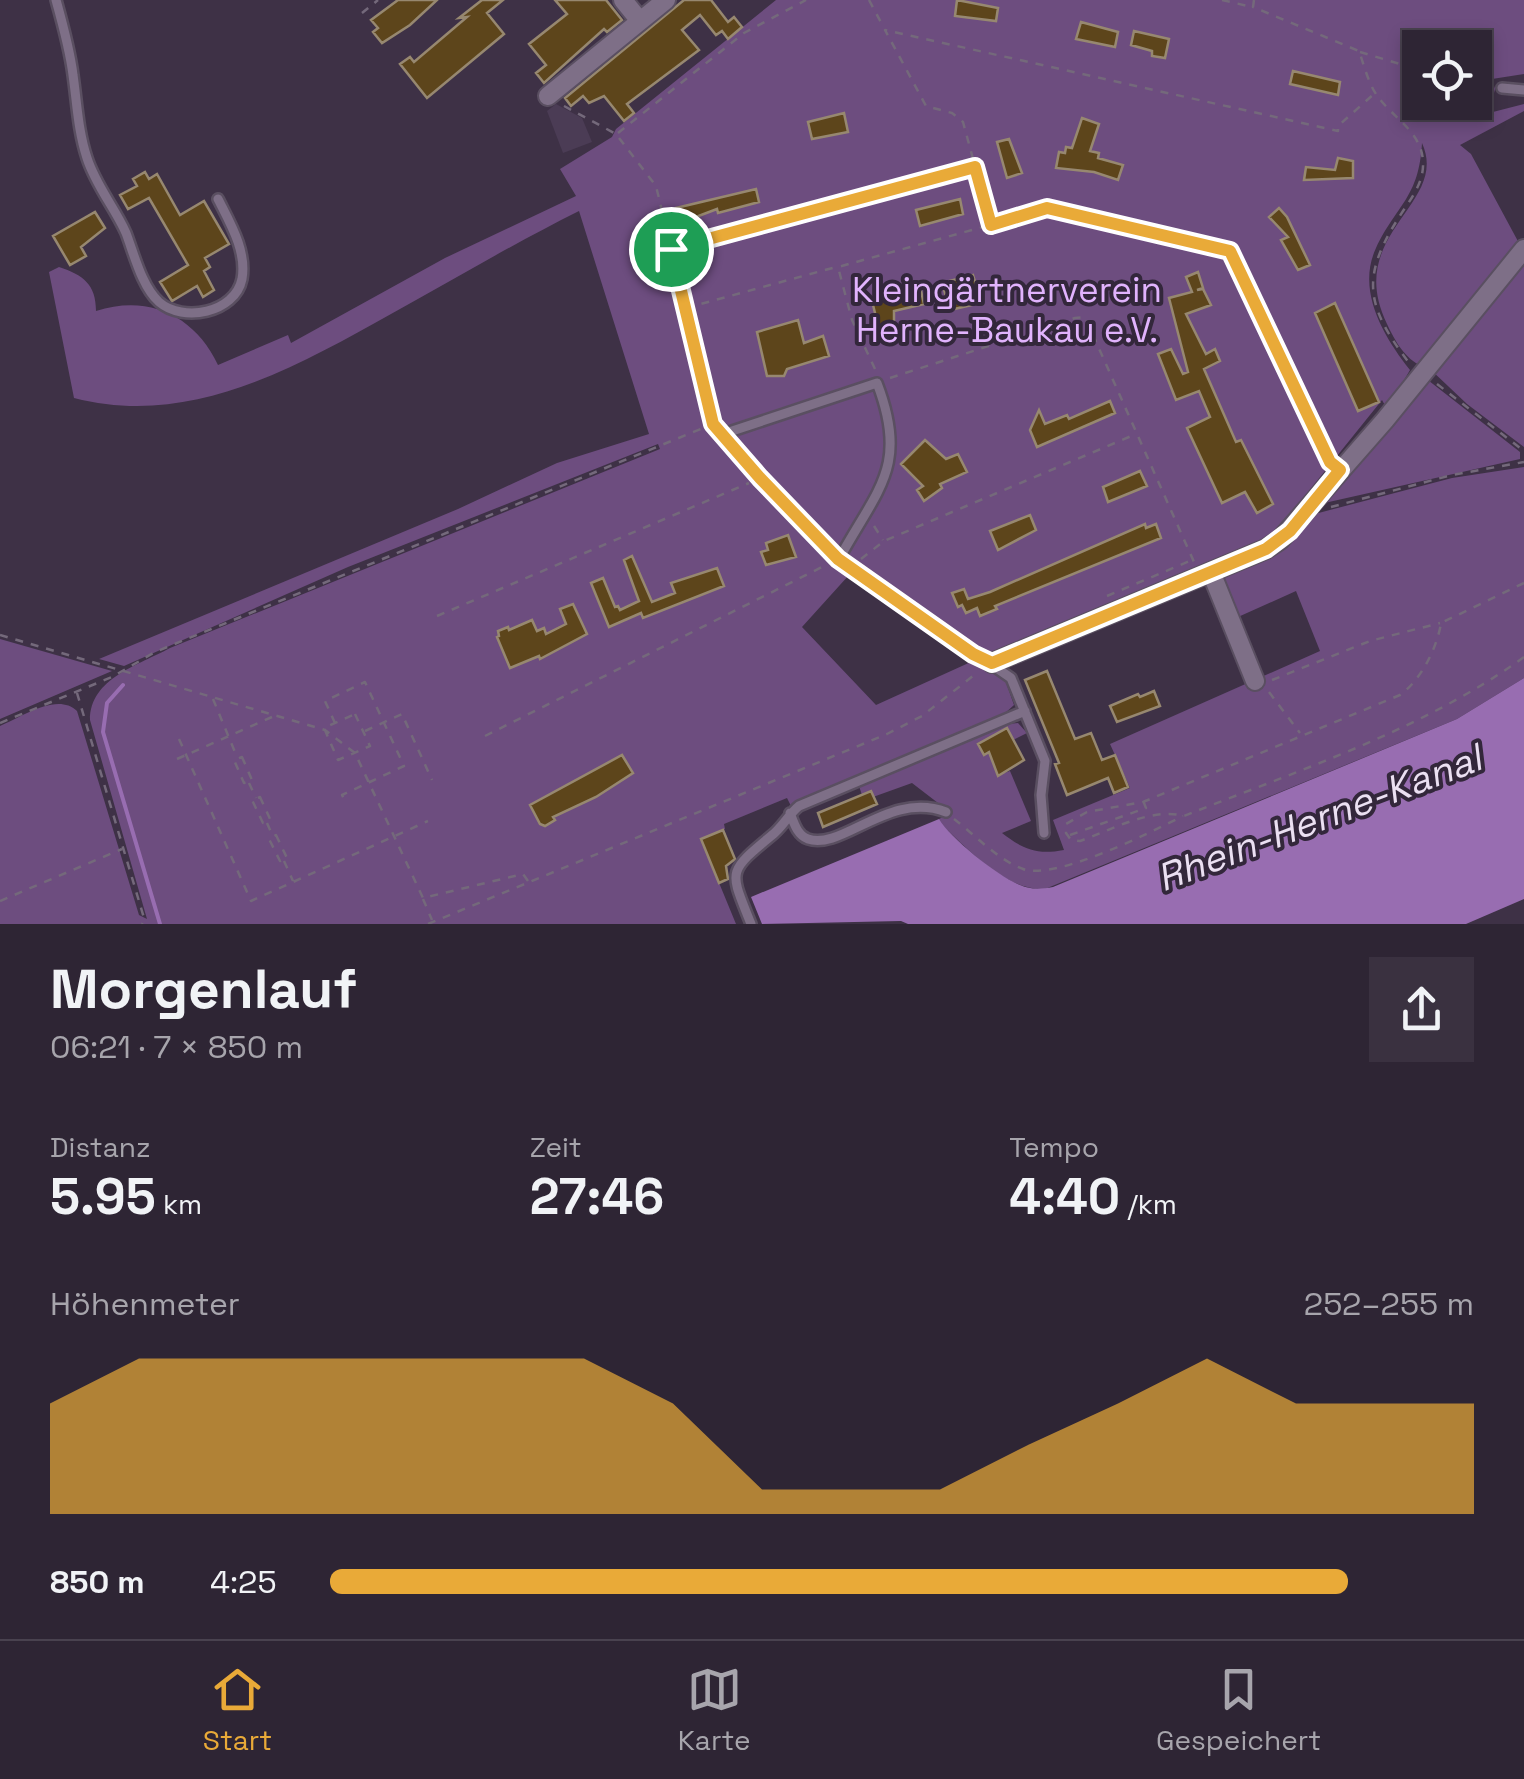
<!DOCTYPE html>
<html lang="de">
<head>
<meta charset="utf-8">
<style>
	body { margin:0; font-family:"Space Grotesk",sans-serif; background:#3a3140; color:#f1f3f6; height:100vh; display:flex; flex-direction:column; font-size:38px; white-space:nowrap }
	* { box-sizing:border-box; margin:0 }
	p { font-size:32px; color:#a7a5ac }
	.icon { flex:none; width:55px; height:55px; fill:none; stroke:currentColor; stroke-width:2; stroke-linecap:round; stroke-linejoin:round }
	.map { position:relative; height:924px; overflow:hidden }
	.panel { display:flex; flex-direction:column; background:#2e2534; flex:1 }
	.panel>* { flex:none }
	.tools { position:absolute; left:1402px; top:30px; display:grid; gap:20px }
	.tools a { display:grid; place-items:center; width:90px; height:90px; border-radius:0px; background:#2e2534; box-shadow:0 5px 15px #0003,0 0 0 2px #49424f; font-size:50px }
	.pin { position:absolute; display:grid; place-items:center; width:85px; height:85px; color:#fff; margin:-42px; border:5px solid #fff; border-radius:50%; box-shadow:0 2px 10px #0007 }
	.round { display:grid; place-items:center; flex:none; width:105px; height:105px; border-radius:0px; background:#3a3140 }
	.summary { display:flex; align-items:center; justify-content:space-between; height:170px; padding:0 50px }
	h1 { font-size:55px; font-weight:700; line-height:75px }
	.stats { display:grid; grid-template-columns:repeat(3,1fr); gap:15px; height:170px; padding:10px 50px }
	.stats div { display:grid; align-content:center }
	.stats b { font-size:50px; font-weight:700 }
	.stats small { font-size:28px; font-weight:400 }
	.stats p { font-size:28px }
	.chart { height:280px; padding:20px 50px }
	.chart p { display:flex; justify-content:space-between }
	.chart svg { width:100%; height:180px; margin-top:10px; fill:#e9aa38; opacity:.7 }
	ul { padding:0 50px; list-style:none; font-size:32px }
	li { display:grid; grid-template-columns:160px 120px 1fr; align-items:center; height:75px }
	li i { height:25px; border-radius:12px; background:#e9aa38 }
	.tab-bar { display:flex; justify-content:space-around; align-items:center; height:140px; border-top:2px solid #49424f; background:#2e2534; font-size:28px; color:#a7a5ac }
	.tab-bar a { display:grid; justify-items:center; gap:5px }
	.tab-bar .current { color:#e9aa38 }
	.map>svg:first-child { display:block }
</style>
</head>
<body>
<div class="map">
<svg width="1524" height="924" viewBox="0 0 1524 924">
	<rect width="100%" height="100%" fill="#3e3146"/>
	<path fill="#4b3c55" d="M556,104l26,14 10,24 -29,11 -16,-42z"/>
	<path fill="#6d4d7f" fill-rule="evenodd" d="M776,0h748v74l-32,5 3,10 -6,24 35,-9v7l-64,34 11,9 49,91 -98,121c-17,-7 -27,-25 -35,-42 -44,-91 63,-119 35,-181 -3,55 -25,61 -46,105 -20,43 8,89 34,122l-23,39 -5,-9 -111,138 -296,122 31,22 8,23 -11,10 -212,91 -4,-8 -63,26 1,5 -24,10 35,85h-736v-198c22,-9 57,-34 77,-15l62,204 8,4 -57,-199c0,-42 49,-55 80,-72l490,-199 -2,-5 -310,123 -224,99 -25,-7 359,-150 99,-46 92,-29 -70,-223c-64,32 -125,68 -188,103 -97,54 -201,114 -317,84l-25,-126 10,-5c24,8 37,17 37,44 53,-17 99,5 122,54l70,-30 3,8 154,-85 131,-62 -16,-27 52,-32 4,-8zM1420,48h55v54h-55zM849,575l124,85v1l-97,44 -74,-78z
		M1524,258v189l-57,-43 -37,-35z
		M1424,377l96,75v7l-200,45z
		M1524,467v211l-67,41 -412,170c-40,2 -78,-41 -106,-67v-3l12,-6 -39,-30 -39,14 -11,-2 -3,-9 149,-62 10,-1 9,10 -14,7 -6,-11 -23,26 9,-5 5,25 12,-4 21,50 -29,12c22,17 35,22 62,17l-11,-30 77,-32 -20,-44 210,-93 -24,-60 -58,26 -17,-40 86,-61 145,-38z
		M0,639l112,32 -112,48z"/>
	<path fill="#986db1" d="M1524,678v221l-58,25h-558l-7,-3 -139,3 -11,-27 188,-78c11,19 60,58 81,66 11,5 21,4 33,2l404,-168z"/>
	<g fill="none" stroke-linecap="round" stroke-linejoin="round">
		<path stroke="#986db1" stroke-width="4" d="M123,685l-16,18 -4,29 57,192"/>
	</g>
	<path fill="#5d451b" stroke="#978870" stroke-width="2.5" d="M398,0h39l-27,25 -28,18 -9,-11 5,-4 -7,-8z
		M482,0h21l-16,13 17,21 -77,64 -27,-34 10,-7 4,5 53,-45 -8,1z
		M555,0h51l16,20 -15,12 -3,-3 -60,54 -8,-10 10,-8 -17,-21 38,-30z
		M684,0h27l17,22 6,-5 8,10 -14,12 -6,-8 -6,4 -16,-20 -18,15 17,20 -72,54 7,9 -10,8 -20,-25 -15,7 -6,-7 -12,10 -6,-8z
		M957,0l41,8 -2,13 -41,-5z
		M1081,22l37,10 -3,15 -39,-8z
		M1134,31l35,8 -4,19 -13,-2v-5l-21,-6z
		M1293,71l47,11 -2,13 -48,-11z
		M844,113l4,19 -36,7 -4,-17z
		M1082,118l17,6 -9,27 9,2 -1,5 25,7 -5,15 -24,-8 -38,-4 3,-16 6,1 1,-6 6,1z
		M1009,139l13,34 -15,5 -10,-36z
		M1338,158l15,3v17l-49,2 2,-13 29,3z
		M145,172l4,7 8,-5 23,41 24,-14 25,43 -24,14 5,9 -6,4 10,19 -11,7 -6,-11 -25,15 -12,-19 28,-17 -39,-67 -21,11 -8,-14 17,-9 -4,-7z
		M756,189l3,13 -41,11 -1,-4 -37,14 -4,-15z
		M960,199l3,15 -43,12 -4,-16z
		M1279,208l8,9 23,48 -12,5 -17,-30 7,-3 -19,-20z
		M95,212l10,16 -24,19 5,9 -16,9 -17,-29z
		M1198,272l5,16 -6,2 6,-1 8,16 -25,9 20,40 9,-5 5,12 -16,8 32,73 5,-2 32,64 -16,9 -12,-21 -23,11 -35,-75 23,-11 -11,-26 -23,9 -18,-46 13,-5 12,25 5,-2 -19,-74 23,-6 -6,-15z
		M973,275l4,13 -5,2 4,14 -26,6 -8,-27z
		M921,291l3,13 -30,7v21l-22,6 -3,-11 9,-2 -7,-28 15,-4 2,6z
		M1335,303l44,99 -21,9 -43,-98z
		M798,320l6,23 19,-7 6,20 -42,13 -3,7h-17l-10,-44z
		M1110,401l5,12 -78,34 -7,-17 9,-20 6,14 22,-9 2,4z
		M925,440l21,19 12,-5 9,18 -27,12 2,4 -18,13 -7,-11 6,-4 -22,-22z
		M1140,471l7,15 -39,16 -5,-15z
		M1030,515l6,15 -38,20 -8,-19z
		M1145,524l1,4 10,-4 5,14 -166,68 2,3 -17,7 -3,-8 -11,5 -4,-8 -4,2 -6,-14 12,-4 4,10 22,-7z
		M788,535l8,22 -30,8 -5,-13 7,-2 -2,-7z
		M632,556l20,46 23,-9 -4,-10 46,-15 7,18 -81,32 -2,-5 -32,14 -18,-44 12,-5 12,29 3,-1 2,4 19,-9 -15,-41z
		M573,604l14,30 -47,25 -1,-3 -29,12 -13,-31 2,-1 -1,-5 10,-4 1,3 23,-10 5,11 7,-3 2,6 20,-10 -6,-15z
		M1047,671l28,68 16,-6 11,27 13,-5 13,32 -14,6 -6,-15 -41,17 -12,-31 4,-1 -34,-83z
		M1154,691l6,15 -43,16 -7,-16 28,-12 2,3z
		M1007,728l17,32 -26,16 -9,-24 -5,3 -6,-11z
		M622,755l11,18 -37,24 -43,20 2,3 -10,6 -5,-2 -10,-19z
		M871,791l6,13 -54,23 -5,-14z
		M723,830l12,29 -9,7 2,13 -9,4 -18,-44z"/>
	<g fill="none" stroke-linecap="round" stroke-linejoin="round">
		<defs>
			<path id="service" d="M56,0c7,25 14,50 17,75 4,28 5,56 14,83 9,28 28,50 39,75 8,21 16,54 33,69 24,21 76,11 83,-23 5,-28 -12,-56 -24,-80
				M1502,88l22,2
				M839,559c39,-71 70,-93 38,-176l-154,51 36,44 80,81 172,119 34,83 -4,34 3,38
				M790,813c4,10 7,22 18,26 34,12 82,-49 138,-27
				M751,924c-21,-53 -25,-51 20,-88 11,-8 17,-21 28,-30l226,-95"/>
			<path id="minor" d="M623,0l17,21
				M548,96l118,-96
				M1211,572l44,109
				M992,663l274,-114 14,-9 105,-120 139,-171"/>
		</defs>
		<use href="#service" stroke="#5a4f61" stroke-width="14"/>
		<use href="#minor" stroke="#5a4f61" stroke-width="22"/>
		<path stroke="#74697b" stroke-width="2.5" stroke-dasharray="8 8" stroke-linecap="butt" d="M869,0l15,28
			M1222,0l30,7
			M1254,0l-1,7 106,44c5,14 9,31 17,43 16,24 46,37 47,68 1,19 -10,34 -20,49 -42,64 -40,92 7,153
			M362,13l16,-13
			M1360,52l60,18
			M1475,83l13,2
			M564,106l52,28 40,52 57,236
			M618,133l126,-100 62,-33
			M673,249l301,-82
			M686,308l150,-41
			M875,369l-23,-49 -14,-53 152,-42
			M890,378l185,-60 10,-1 109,245
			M1437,384l87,67
			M1328,458l-98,-207 -183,-43 -56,17 -28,-103 -11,-9 -26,-7 -41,-76 453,101v-5l37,-33
			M1331,507l121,-32 72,-13
			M874,526l9,14
			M861,559l23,-18 252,-107
			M1524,583l-83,40c-4,25 -20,57 -41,72l-257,107 -56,10 -21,12v9l5,7 9,1c31,-11 72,-34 104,-25 115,-46 239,-86 340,-159
			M1107,596l85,-36
			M437,616l312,-133
			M0,635l325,95 30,23 68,145 100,-24 5,7
			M1272,680l98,-39 70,-18
			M1269,692l31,41
			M77,693l67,225 -2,6
			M213,699l24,58
			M355,714l15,32 -32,14 -14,-32z
			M0,723l112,-46 43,-25 558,-228
			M335,723l-10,-22 40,-19 39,84 -62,29 4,8
			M365,731l37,-17 30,66
			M485,736l343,-172
			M179,739l72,162 177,-80
			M242,757l10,23 -8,3 -10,-23z
			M177,759l95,-42
			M249,783l7,15
			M260,797l10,22 -7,4 -11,-23z
			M954,819c21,16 44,41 69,50 32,12 128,-37 160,-53
			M267,823l6,14
			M276,835l11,23 -7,3 -11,-22z
			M1070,835l76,-27 -2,-5
			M284,861l9,20
			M423,899l9,21
			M0,901l122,-52
			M428,924l459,-190 35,-18 56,-44"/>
		<use href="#service" stroke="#7e6f87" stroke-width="9"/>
		<use href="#minor" stroke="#7e6f87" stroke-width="18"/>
	</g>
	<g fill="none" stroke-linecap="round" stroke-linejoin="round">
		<defs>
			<path id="route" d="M975,167l16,58 56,-17 183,43 100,211 10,8 -50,61 -24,18 -274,114 -19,-9 -135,-95 -78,-81 -47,-54 -42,-175z"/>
		</defs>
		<use href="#route" stroke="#fff" stroke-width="20"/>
		<use href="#route" stroke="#e9aa38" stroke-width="12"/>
	</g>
	<g text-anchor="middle" stroke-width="8" stroke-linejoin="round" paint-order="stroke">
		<g font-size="35" fill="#e1b3fd" stroke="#33273b">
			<text x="1007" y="302">Kleingärtnerverein<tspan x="1007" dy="40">Herne-Baukau e.V.</tspan></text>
		</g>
		<g font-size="38" font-style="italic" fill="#ebe0f2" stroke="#33273b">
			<text transform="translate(1319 818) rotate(-21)" y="13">Rhein-Herne-Kanal</text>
		</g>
	</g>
</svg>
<div class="tools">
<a><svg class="icon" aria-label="locate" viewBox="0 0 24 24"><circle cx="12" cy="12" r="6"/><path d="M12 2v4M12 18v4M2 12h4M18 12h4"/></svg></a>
</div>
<div class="pin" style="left:671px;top:249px;background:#1e9e55"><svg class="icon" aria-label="arrive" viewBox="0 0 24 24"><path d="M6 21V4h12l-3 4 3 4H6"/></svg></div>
</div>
<section class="panel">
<div class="summary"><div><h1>Morgenlauf</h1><p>06:21 · 7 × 850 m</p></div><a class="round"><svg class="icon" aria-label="share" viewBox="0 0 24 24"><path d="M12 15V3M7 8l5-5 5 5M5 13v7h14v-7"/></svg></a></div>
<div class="stats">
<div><p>Distanz</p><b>5.95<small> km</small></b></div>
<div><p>Zeit</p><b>27:46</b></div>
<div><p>Tempo</p><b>4:40<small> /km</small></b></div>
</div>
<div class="chart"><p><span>Höhenmeter</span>252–255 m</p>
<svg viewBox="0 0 160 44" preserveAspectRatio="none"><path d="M0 44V17L10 6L20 6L30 6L40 6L50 6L60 6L70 17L80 38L90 38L100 38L110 27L120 17L130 6L140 17L150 17L160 17V44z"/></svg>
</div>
<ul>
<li><b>850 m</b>4:25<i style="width:89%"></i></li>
</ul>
</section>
<nav class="tab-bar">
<a class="current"><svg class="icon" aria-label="home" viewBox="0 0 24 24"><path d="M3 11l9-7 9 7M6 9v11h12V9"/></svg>Start</a>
<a><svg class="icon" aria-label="map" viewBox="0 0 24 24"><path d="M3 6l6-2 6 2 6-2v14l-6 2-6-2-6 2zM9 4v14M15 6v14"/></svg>Karte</a>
<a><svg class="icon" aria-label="saved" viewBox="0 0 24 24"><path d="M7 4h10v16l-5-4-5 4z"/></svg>Gespeichert</a>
</nav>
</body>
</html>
